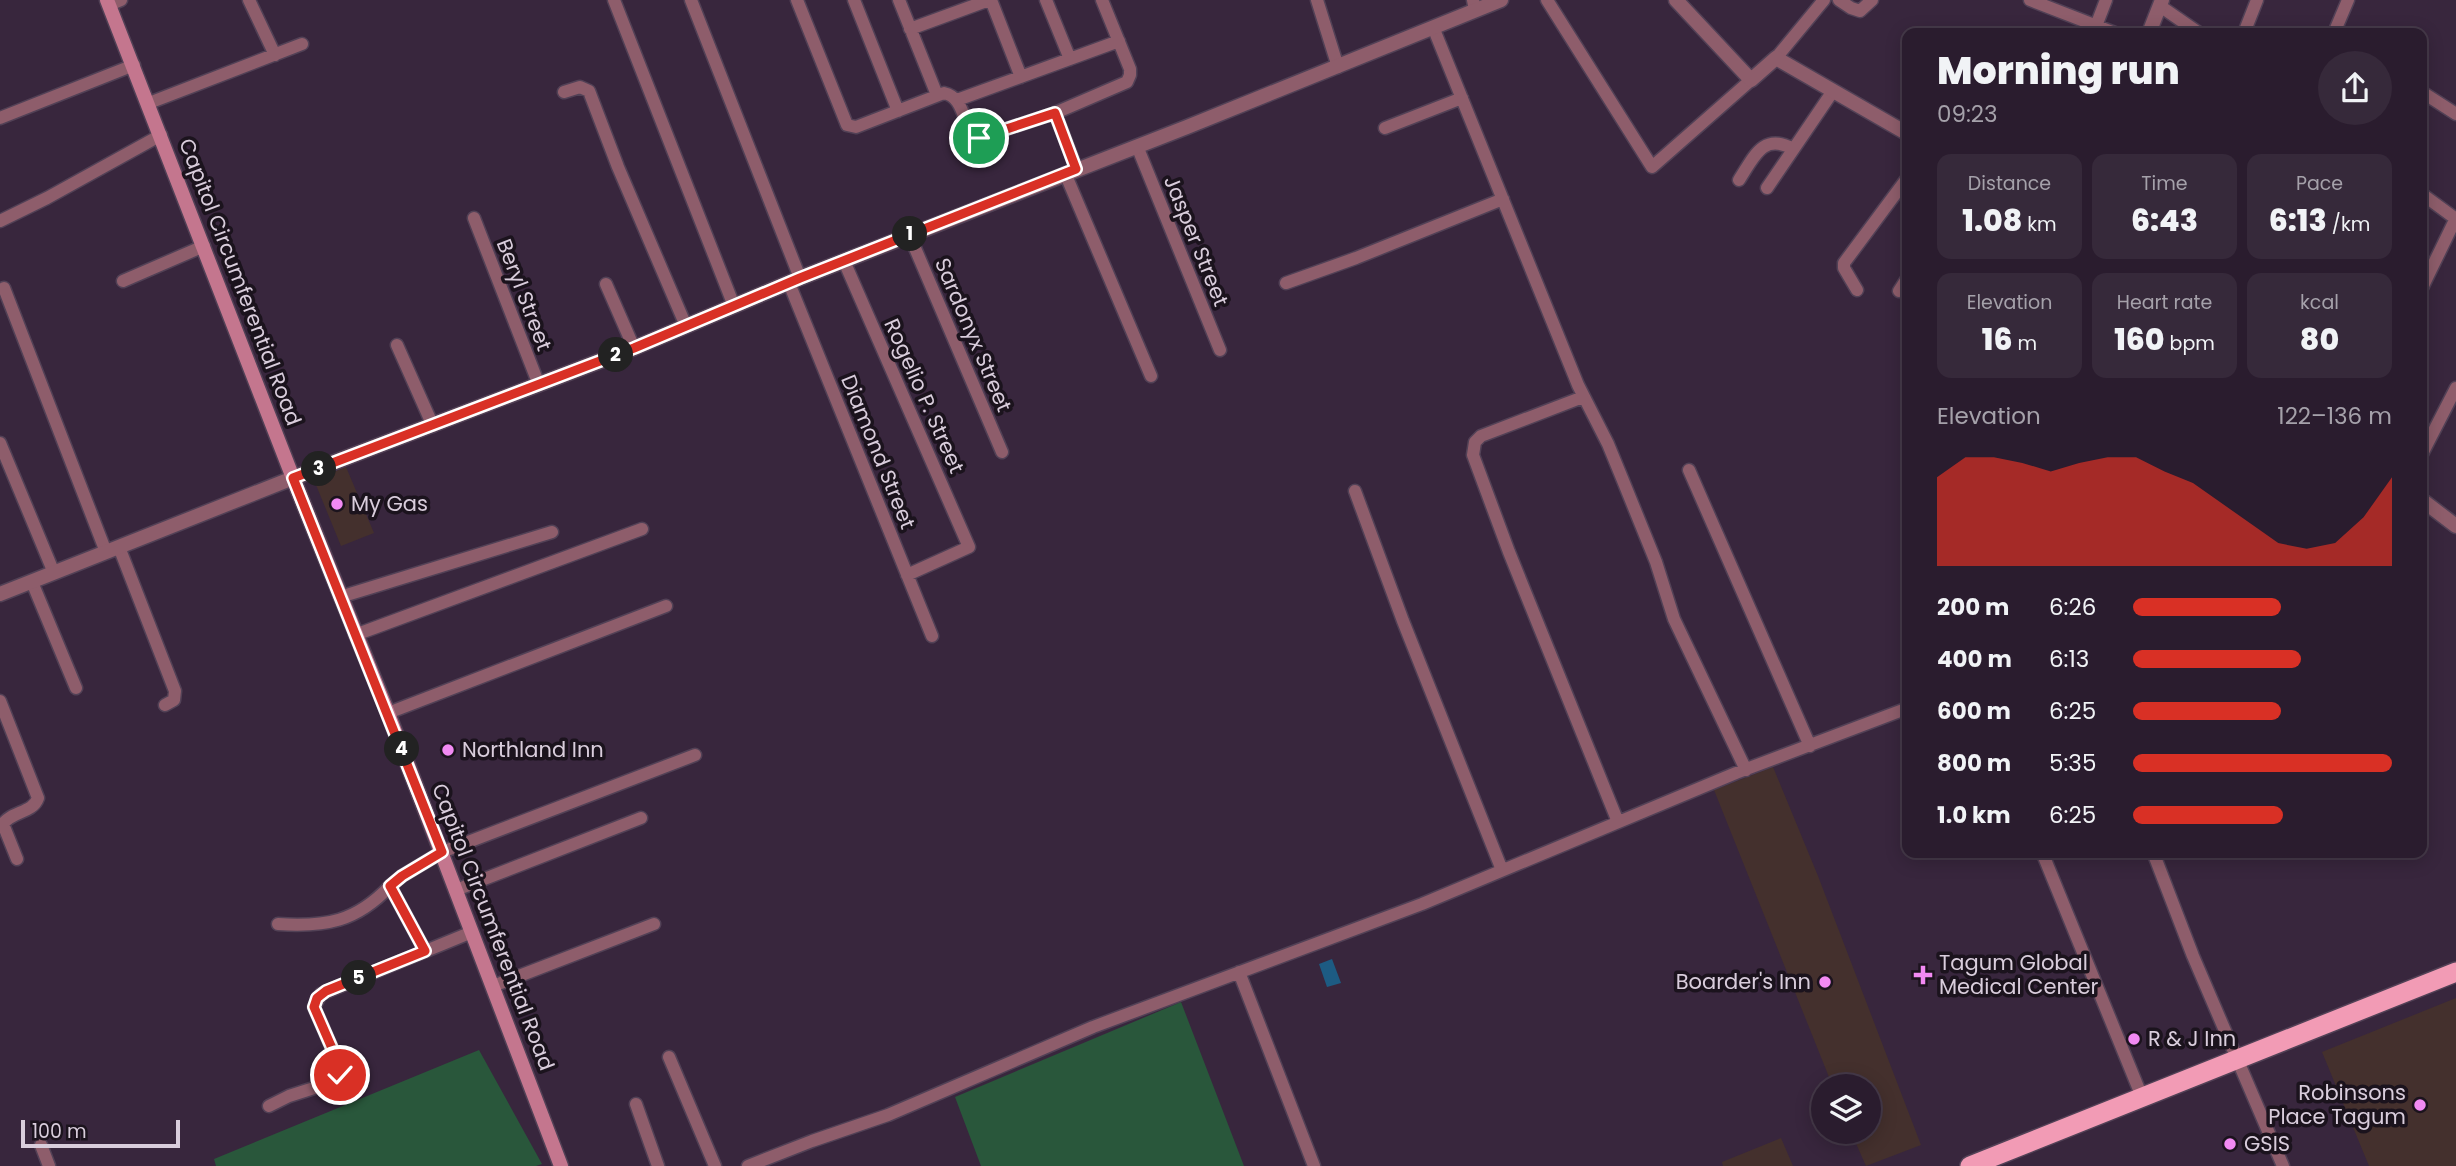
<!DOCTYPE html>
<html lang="en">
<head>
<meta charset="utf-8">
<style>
	body { margin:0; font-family:Poppins,sans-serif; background:#36293a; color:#f1f3f6; height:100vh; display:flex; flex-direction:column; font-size:26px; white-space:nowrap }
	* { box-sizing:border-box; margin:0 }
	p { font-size:23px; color:#a5a1aa }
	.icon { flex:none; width:38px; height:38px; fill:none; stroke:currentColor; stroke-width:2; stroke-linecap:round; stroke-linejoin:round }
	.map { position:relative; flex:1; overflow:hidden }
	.side { position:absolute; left:1902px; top:28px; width:525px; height:830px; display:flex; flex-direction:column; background:#2a1c2e; border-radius:14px; box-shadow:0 4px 18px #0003,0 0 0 2px #463a4a }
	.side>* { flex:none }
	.controls { position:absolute; left:1811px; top:1074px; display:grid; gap:14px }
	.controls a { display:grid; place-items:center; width:70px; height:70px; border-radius:50%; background:#2a1c2e; box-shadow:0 4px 18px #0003,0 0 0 2px #463a4a; font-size:35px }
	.scale { position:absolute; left:21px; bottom:18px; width:159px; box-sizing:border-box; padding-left:7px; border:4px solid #d9cddc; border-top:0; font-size:19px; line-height:24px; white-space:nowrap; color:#d9cddc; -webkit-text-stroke:5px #1b131d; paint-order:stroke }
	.pin { position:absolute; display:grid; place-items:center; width:60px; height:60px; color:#fff; margin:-30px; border:4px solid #fff; border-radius:50%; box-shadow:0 2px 7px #0007 }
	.km { position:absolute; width:35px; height:35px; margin:-18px; border-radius:50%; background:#222; color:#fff; font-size:19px; line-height:35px; text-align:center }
	.round { display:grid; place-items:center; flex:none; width:74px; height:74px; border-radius:37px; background:#36293a }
	.overview { display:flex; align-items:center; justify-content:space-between; height:119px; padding:0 35px }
	h1 { font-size:38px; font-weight:800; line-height:52px }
	.metrics { display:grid; grid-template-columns:repeat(3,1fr); gap:10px; height:119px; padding:7px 35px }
	.metrics div { display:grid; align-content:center; border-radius:14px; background:#36293a; text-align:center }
	.metrics b { font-size:30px; font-weight:800 }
	.metrics small { font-size:19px; font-weight:400 }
	.metrics p { font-size:19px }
	.chart { height:196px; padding:14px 35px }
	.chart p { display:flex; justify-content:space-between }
	.chart svg { width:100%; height:126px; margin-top:7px; fill:#d93025; opacity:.7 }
	ul { padding:0 35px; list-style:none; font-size:23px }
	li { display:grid; grid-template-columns:112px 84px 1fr; align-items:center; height:52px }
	li i { height:18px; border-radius:9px; background:#d93025 }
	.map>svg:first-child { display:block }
</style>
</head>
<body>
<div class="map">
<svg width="2456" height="1166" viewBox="0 0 2456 1166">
	<rect width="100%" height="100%" fill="#38263d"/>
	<path fill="#44302d" d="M346,467l28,66 -33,13 -27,-66z
		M1773,767l45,109 103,269 -55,21 -15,-34h18v-45h-36l-119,-297z
		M2456,998v168h-87l-47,-114z
		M1781,1138l12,28h-70l-1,-4z"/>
	<path fill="#29573b" d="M1181,1002l63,164h-263l-26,-69z
		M479,1050l63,114 -6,2h-320l-2,-7z"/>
	<path fill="#1d5b83" d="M1332,959l9,24 -14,4 -8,-23z"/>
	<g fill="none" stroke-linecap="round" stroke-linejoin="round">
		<defs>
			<path id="minor" d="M249,0l26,55
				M614,0l120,306
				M691,0l109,278
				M797,0l50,125 9,2 88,-34c23,5 17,36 35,45l76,-25 72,-31 3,-7v-6l-28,-69
				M854,0l44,111
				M899,0l38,95
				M991,0l30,77
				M1046,0l24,59
				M1317,0l21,67
				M1473,0l2,10
				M1547,0l105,167 99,-87
				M1839,0l12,8 9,3 12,-11
				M2030,0l85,33
				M109,5l12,-5
				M2160,6l39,27
				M2096,26l10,-26
				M1433,27l145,358 30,59 16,39 32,79 18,57 72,151
				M910,29l79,-29
				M2244,33l13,-33
				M2334,33l14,-33
				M1776,58l48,-58
				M564,92l16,-5 9,4 29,76 68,159
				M2422,92l34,22
				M957,100l162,-59
				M149,103l153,-59
				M1055,113l21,55
				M0,118l134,-53
				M1385,128l77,-30
				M1137,146l83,204
				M1065,173l86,203
				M1739,180c15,-23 24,-48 54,-31
				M1767,188l66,-97
				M2422,194l34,25
				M474,218l65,167
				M0,221l47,-23 114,-63
				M909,234l93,218
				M844,261l125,286 -62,28
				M123,281l81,-35
				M789,283l143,353
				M1286,283l70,-25 147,-59
				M606,284l28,64
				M4,288l102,264
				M2422,288l34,-70
				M1857,290l-13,-22v-5l64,-86
				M1899,291l9,-14
				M397,345l36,81
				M1583,397l-102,39 -6,6 -2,13 36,97 109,270
				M0,443l54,130
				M2422,454l34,-66
				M1689,470l121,276
				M1355,491l48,130 99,249
				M119,547l56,144 -1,9 -9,5
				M32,582l44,106
				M340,597l212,-65
				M355,635l287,-106
				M0,701l38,97c-5,15 -26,13 -35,26l14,35
				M388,713l278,-107
				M2042,852l100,245
				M2153,852l40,104 90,210
				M390,886l12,-10 40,-24 253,-97
				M456,890l185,-72
				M278,924c48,3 78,-2 112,-38l35,65
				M1239,972l75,194
				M493,986l161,-62
				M669,1057l46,109
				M636,1104l22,62
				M269,1106l20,-10 47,-15 4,-6 -2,-13 -24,-55 7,-13 151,-62
				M41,1145l8,21
				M748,1166l64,-25 76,-26 205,-88 329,-123 314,-131 172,-65"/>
			<path id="tertiary" d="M1676,0l75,80 25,-22 132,76
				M2149,33l13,-33
				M2422,500l34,26
				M0,594l293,-116 341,-130 166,-70 387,-151 314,-127"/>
			<path id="secondary" d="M107,0l186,478 95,235 173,453"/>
			<path id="trunk" d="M1970,1166l486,-194"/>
		</defs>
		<use href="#minor" stroke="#524156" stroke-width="15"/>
		<use href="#tertiary" stroke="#524156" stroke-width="17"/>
		<use href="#secondary" stroke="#524156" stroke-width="17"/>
		<use href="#trunk" stroke="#524156" stroke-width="22"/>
		<use href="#minor" stroke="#8e5d6b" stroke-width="12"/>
		<use href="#tertiary" stroke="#8e5d6b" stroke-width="14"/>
		<use href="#secondary" stroke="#c4768e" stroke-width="14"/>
		<use href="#trunk" stroke="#f29bb5" stroke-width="19"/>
	</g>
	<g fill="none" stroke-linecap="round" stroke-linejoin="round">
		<defs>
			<path id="route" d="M340,1075l-2,-13 -24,-55 3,-9 9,-7 99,-40 -35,-65 12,-10 40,-24 -149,-374 341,-130 166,-70 276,-109 -21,-56 -76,25"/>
		</defs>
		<use href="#route" stroke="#fff" stroke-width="14"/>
		<use href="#route" stroke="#d93025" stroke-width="9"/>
	</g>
	<g fill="#f28af3" stroke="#1b131d" stroke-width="2.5">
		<circle cx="337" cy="504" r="7"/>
		<circle cx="448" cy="750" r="7"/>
		<path d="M1919.5 964.5h7v7h7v7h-7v7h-7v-7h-7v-7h7z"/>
		<circle cx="1825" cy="982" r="7"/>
		<circle cx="2134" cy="1039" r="7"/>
		<circle cx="2420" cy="1105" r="7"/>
		<circle cx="2230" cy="1144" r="7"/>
	</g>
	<g text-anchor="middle" stroke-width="7" stroke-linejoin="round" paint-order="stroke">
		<g font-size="21" fill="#d9cddc" stroke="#1b131d">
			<text transform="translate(1196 241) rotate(68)" y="7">Jasper Street</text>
			<text transform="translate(240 282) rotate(69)" y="7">Capitol Circumferential Road</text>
			<text transform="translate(524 295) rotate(69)" y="7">Beryl Street</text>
			<text transform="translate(973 335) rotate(67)" y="7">Sardonyx Street</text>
			<text transform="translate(924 396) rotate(66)" y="7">Rogelio P. Street</text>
			<text transform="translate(878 452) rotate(68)" y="7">Diamond Street</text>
			<text transform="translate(493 927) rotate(69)" y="7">Capitol Circumferential Road</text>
		</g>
		<g font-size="21" fill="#d9cddc" stroke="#1b131d" text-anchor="start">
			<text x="351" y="511">My Gas</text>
			<text x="462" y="757">Northland Inn</text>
			<text x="1939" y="970">Tagum Global<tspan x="1939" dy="24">Medical Center</tspan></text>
			<text x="1811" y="989" text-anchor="end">Boarder's Inn</text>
			<text x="2148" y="1046">R &amp; J Inn</text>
			<text x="2406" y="1100" text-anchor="end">Robinsons<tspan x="2406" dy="24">Place Tagum</tspan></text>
			<text x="2244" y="1151">GSIS</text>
		</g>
	</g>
</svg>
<div class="controls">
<a><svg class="icon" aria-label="layers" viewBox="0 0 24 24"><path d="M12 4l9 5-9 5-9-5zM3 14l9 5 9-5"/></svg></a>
</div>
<div class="scale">100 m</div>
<div class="pin" style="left:979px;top:138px;background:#1e9e55"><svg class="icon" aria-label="arrive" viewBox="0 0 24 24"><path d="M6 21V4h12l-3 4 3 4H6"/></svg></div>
<div class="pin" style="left:340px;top:1075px;background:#d93025"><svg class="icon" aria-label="check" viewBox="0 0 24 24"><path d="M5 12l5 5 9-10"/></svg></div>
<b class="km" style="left:910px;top:234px">1</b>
<b class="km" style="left:616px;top:355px">2</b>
<b class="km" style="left:319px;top:469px">3</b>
<b class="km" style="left:402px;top:749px">4</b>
<b class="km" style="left:359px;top:978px">5</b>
<section class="side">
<div class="overview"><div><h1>Morning run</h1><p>09:23</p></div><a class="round"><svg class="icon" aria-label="share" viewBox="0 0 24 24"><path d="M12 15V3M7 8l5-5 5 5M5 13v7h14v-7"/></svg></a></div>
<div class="metrics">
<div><p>Distance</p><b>1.08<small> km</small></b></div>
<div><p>Time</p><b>6:43</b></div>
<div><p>Pace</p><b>6:13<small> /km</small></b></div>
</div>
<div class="metrics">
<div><p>Elevation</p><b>16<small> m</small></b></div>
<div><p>Heart rate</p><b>160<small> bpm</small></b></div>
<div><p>kcal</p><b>80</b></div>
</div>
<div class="chart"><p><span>Elevation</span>122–136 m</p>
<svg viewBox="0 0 160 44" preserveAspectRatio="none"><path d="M0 44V13L10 6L20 6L30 8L40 11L50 8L60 6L70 6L80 11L90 15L100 22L110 29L120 36L130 38L140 36L150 27L160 13V44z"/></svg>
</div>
<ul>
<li><b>200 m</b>6:26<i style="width:57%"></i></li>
<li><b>400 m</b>6:13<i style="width:65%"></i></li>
<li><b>600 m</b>6:25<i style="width:57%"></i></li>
<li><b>800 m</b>5:35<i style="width:100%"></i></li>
<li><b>1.0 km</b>6:25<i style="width:58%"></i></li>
</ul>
</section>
</div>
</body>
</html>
